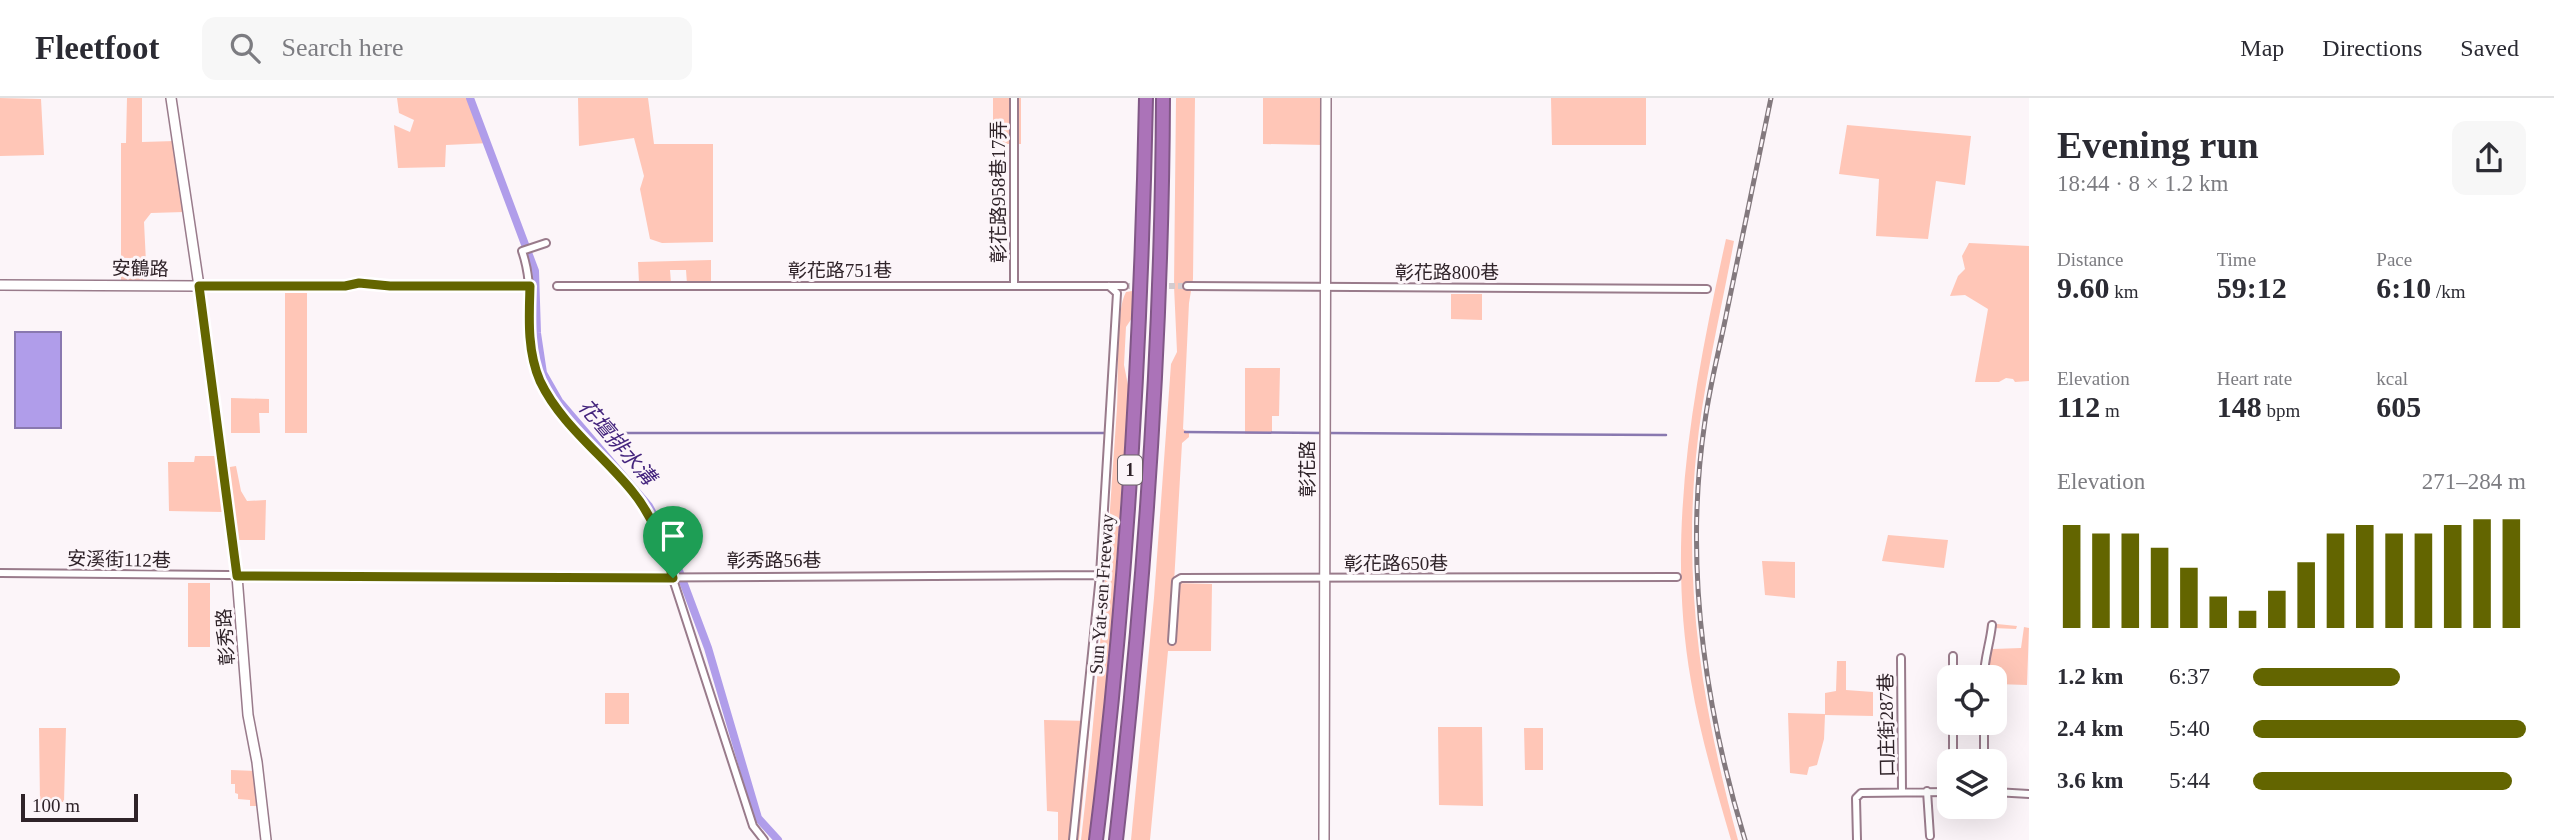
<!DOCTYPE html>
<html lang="en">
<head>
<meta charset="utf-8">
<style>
	body { margin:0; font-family:"Times New Roman","Noto Sans TC",serif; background:#f7f7f7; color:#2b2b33; height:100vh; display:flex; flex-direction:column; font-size:26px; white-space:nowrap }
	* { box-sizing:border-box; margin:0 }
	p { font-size:23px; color:#7c7c81 }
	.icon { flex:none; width:38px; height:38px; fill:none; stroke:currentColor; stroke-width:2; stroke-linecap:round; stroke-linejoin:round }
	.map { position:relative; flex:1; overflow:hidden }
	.panel { display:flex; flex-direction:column; background:#fff; width:525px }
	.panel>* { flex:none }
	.fabs { position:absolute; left:1937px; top:567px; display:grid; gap:14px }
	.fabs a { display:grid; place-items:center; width:70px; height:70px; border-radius:14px; background:#fff; box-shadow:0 7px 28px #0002; font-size:35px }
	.scale { position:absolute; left:21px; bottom:18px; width:117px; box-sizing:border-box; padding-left:7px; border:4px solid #2f2329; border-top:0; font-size:19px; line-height:24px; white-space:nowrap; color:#2f2329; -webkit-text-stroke:5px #fcf5f9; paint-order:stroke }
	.pin { position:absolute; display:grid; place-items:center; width:60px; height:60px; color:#fff; margin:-72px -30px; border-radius:50% 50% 50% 0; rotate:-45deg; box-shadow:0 0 7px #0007 }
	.pin .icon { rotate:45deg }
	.round { display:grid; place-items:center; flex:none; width:74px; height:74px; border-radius:14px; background:#f7f7f7 }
	.head { display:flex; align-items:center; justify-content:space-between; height:119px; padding:0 28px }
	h1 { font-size:38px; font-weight:800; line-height:52px }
	.figures { display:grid; grid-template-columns:repeat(3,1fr); gap:10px; height:119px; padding:7px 28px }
	.figures div { display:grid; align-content:center }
	.figures b { font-size:30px; font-weight:800 }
	.figures small { font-size:19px; font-weight:400 }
	.figures p { font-size:19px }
	.chart { height:196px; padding:14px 28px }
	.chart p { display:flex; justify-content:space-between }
	.chart svg { width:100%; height:126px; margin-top:7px; stroke:#636500; stroke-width:6 }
	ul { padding:0 28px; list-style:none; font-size:23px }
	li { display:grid; grid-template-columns:112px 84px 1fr; align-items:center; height:52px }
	li i { height:18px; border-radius:9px; background:#636500 }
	header { display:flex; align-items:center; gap:42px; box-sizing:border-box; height:98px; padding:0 35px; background:#fff; border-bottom:2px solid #e1e1e2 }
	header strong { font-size:33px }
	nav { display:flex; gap:38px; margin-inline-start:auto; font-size:24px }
	.search { width:490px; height:63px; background:#f7f7f7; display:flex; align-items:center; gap:18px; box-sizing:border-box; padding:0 24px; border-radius:14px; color:#7c7c81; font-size:26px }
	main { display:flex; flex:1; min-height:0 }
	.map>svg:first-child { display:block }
</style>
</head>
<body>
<header>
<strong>Fleetfoot</strong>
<div class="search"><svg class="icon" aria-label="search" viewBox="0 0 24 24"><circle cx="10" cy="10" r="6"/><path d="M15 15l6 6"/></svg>Search here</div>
<nav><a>Map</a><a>Directions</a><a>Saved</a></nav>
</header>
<main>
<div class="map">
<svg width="2029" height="742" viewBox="0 0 2029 742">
	<rect width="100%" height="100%" fill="#fcf5f9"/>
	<path fill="#ffc6b7" d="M0,0l41,1 3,56 -44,1z
		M127,0h15v44l33,-1 9,71 -33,1 -7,9 3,61h-26v-140h5z
		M397,0h76l17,45 -44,2 -1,22 -47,1 -4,-43 16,7 4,-12 -15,-7z
		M578,0h70l6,46h59v98l-51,1 -12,-4 -10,-50 4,-13 -10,-38 -55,8z
		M993,0h28v46h-28z
		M1176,0h19l-2,181 -4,24 -6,126 6,4v4l-7,6 -8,140 38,1 -1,67h-43l-18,189h-19l23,-242 17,-234 6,-12 -3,-66z
		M1263,0h61v47l-61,-1z
		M1551,0h95v47h-94z
		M1847,27l124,11 -6,49 -29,-4 -8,58 -52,-3 3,-57 -40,-5z
		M1726,141l8,2c-13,71 -31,143 -38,215 -13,133 7,256 42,384h-7c-15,-52 -31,-105 -40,-159 -26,-149 3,-297 35,-442z
		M1969,145l60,3v135l-14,1 -2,-3 -7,-1 -7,4h-24l13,-73 -23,-14 -15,1 8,-20 7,-7 -3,-13z
		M711,162v25l-24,-1 -1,-14h-16l1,13h-32l-1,-21z
		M1132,193v27l-6,9 -2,38 5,25 -20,271 -18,179h-10c17,-144 26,-288 36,-432 2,-26 -2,-97 9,-116z
		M285,195h22v140h-22z
		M1451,196h31v26l-31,-1z
		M1245,270h35l-1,48h-7v18h-27z
		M231,300l38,1v14h-10l1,20h-29z
		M195,358h20l8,56 -54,-1 -1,-49h26z
		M236,368l5,25 6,10 19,-1 -1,40h-31l-10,-72z
		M1888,437l60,5 -4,28 -62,-7z
		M1762,463l33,1v36l-30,-3z
		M188,485h22v64h-22z
		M1987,525l30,3 -1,3 -23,-1v21l28,-1 3,-21 5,1 -2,57 -32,-1v-7h-11z
		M1837,563h9v29l27,2v24l-48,-1 -1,24 -7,26 -8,2 -2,8 -17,-2 -2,-60 37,1v-21l11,-2z
		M605,595h24v31h-24z
		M1044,622l46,1 -11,119h-21v-28l-11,-1z
		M1438,629h44l1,79 -44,-1z
		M39,630h27l-2,74h-24z
		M1524,630h19v42h-18z
		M231,672l27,1 4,35h-12v-6l-12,-1v-5l-3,-1v-9h-4z"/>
	<path fill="#b09dea" stroke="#8978b0" stroke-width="2" d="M15,234h46v96h-46z"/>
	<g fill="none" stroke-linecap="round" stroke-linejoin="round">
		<path stroke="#8978b0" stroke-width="2.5" d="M1185,334l137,1
			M617,335h491
			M1328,335l338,2"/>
		<path stroke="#b09dea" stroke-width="8" d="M470,0l65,173 2,62 6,40 16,28 90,105 20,38 39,104 50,170 20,22"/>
		<path stroke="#d3cbcf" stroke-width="6" stroke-dasharray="6 3" stroke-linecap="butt" d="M1124,188h63"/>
		<defs>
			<path id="street" d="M546,145l-24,8c15,42 1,86 18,128 18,45 62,75 92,112 10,12 17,28 26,42l95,293 11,14
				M1014,187v-187
				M199,188h146l14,-3 31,3h140
				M557,188h567
				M1187,188l520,3
				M0,475l564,5 536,-3
				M1172,543l4,-60 5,-3 496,-1
				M1953,558v21
				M1901,560l1,133
				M1984,579c0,-18 6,-33 8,-52
				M1953,625v38
				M1984,625v38
				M1927,693l3,45
				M1995,694l34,2
				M1073,742l27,-265 17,-282 -8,-7
				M1857,742l-1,-42 5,-5 89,-1"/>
			<path id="secondary" d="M171,0l28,188 38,290 11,139 9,47 9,78
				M0,187l199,1
				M1324,742l2,-742"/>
			<path id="highway" d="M1096,742c31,-246 45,-494 50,-742
				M1116,742c28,-246 46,-494 47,-742"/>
		</defs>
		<use href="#street" stroke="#997b8b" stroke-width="10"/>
		<use href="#secondary" stroke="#997b8b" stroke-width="12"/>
		<use href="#highway" stroke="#805786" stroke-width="16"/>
		<use href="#street" stroke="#fff" stroke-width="6"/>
		<use href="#secondary" stroke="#fff" stroke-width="9"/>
		<use href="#highway" stroke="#ab73b8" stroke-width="12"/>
		<defs>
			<path id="rail" d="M1745,742c-41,-135 -61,-279 -40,-419 5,-37 15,-74 22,-110 15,-71 29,-142 44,-213"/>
		</defs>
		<use href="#rail" stroke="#83797e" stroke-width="5"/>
		<use href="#rail" stroke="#fcf5f9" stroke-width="2.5" stroke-dasharray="8" stroke-linecap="butt"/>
	</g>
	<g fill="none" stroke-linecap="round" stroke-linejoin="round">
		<defs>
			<path id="route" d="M359,185l31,3h140c-1,32 -3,65 10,95 21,44 62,73 92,110 21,25 32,57 41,87l-436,-2 -38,-290h146z"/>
		</defs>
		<use href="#route" stroke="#fff" stroke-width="14"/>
		<use href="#route" stroke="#636500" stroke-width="9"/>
	</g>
	<g text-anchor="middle" stroke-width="6" stroke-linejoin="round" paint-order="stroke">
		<rect fill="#fcf5f9" stroke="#6c6267" stroke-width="2" x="1118" y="357.5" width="24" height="29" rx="5"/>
		<g font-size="18" font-weight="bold" fill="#2f2329">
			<text x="1130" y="378">1</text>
		</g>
		<g font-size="19" fill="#2f2329" stroke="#fcf5f9">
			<text transform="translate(998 94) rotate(-90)" y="7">彰花路958巷17弄</text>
			<text transform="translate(140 170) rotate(1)" y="7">安鶴路</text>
			<text x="840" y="179">彰花路751巷</text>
			<text x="1447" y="181">彰花路800巷</text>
			<text transform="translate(1307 371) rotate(-90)" y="7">彰花路</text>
			<text transform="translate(119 461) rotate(1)" y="7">安溪街112巷</text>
			<text x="774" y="469">彰秀路56巷</text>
			<text x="1396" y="472">彰花路650巷</text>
			<text transform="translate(1101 496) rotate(-86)" y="7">Sun Yat-sen Freeway</text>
			<text transform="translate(225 539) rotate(-94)" y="7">彰秀路</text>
			<text transform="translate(1886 627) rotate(-91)" y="7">口庄街287巷</text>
		</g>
		<g font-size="21" font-style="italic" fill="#44247d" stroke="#fcf5f9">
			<text transform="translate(617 344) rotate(49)" y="7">花壇排水溝</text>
		</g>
	</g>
</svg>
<div class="fabs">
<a><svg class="icon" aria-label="locate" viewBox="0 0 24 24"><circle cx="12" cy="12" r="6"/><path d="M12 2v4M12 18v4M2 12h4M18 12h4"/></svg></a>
<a><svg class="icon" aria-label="layers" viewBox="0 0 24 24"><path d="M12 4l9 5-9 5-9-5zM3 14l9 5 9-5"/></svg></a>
</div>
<div class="scale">100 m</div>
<div class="pin" style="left:673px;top:480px;background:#1e9e55"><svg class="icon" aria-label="arrive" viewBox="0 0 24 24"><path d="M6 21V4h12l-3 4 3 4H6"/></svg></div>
</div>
<section class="panel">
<div class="head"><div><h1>Evening run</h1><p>18:44 · 8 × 1.2 km</p></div><a class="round"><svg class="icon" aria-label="share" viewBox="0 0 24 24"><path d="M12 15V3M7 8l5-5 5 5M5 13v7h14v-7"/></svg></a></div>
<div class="figures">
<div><p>Distance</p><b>9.60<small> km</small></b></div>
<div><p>Time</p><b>59:12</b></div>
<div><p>Pace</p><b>6:10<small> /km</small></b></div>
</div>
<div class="figures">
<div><p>Elevation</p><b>112<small> m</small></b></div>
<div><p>Heart rate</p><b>148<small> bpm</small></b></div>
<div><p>kcal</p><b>605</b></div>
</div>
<div class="chart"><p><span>Elevation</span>271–284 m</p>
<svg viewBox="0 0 160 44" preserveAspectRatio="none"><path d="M5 44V8M15 44V11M25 44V11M35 44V16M45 44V23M55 44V33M65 44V38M75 44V31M85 44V21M95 44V11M105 44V8M115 44V11M125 44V11M135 44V8M145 44V6M155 44V6"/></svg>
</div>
<ul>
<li><b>1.2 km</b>6:37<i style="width:54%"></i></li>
<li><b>2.4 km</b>5:40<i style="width:100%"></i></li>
<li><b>3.6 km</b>5:44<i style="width:95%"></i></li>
</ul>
</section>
</main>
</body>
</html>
